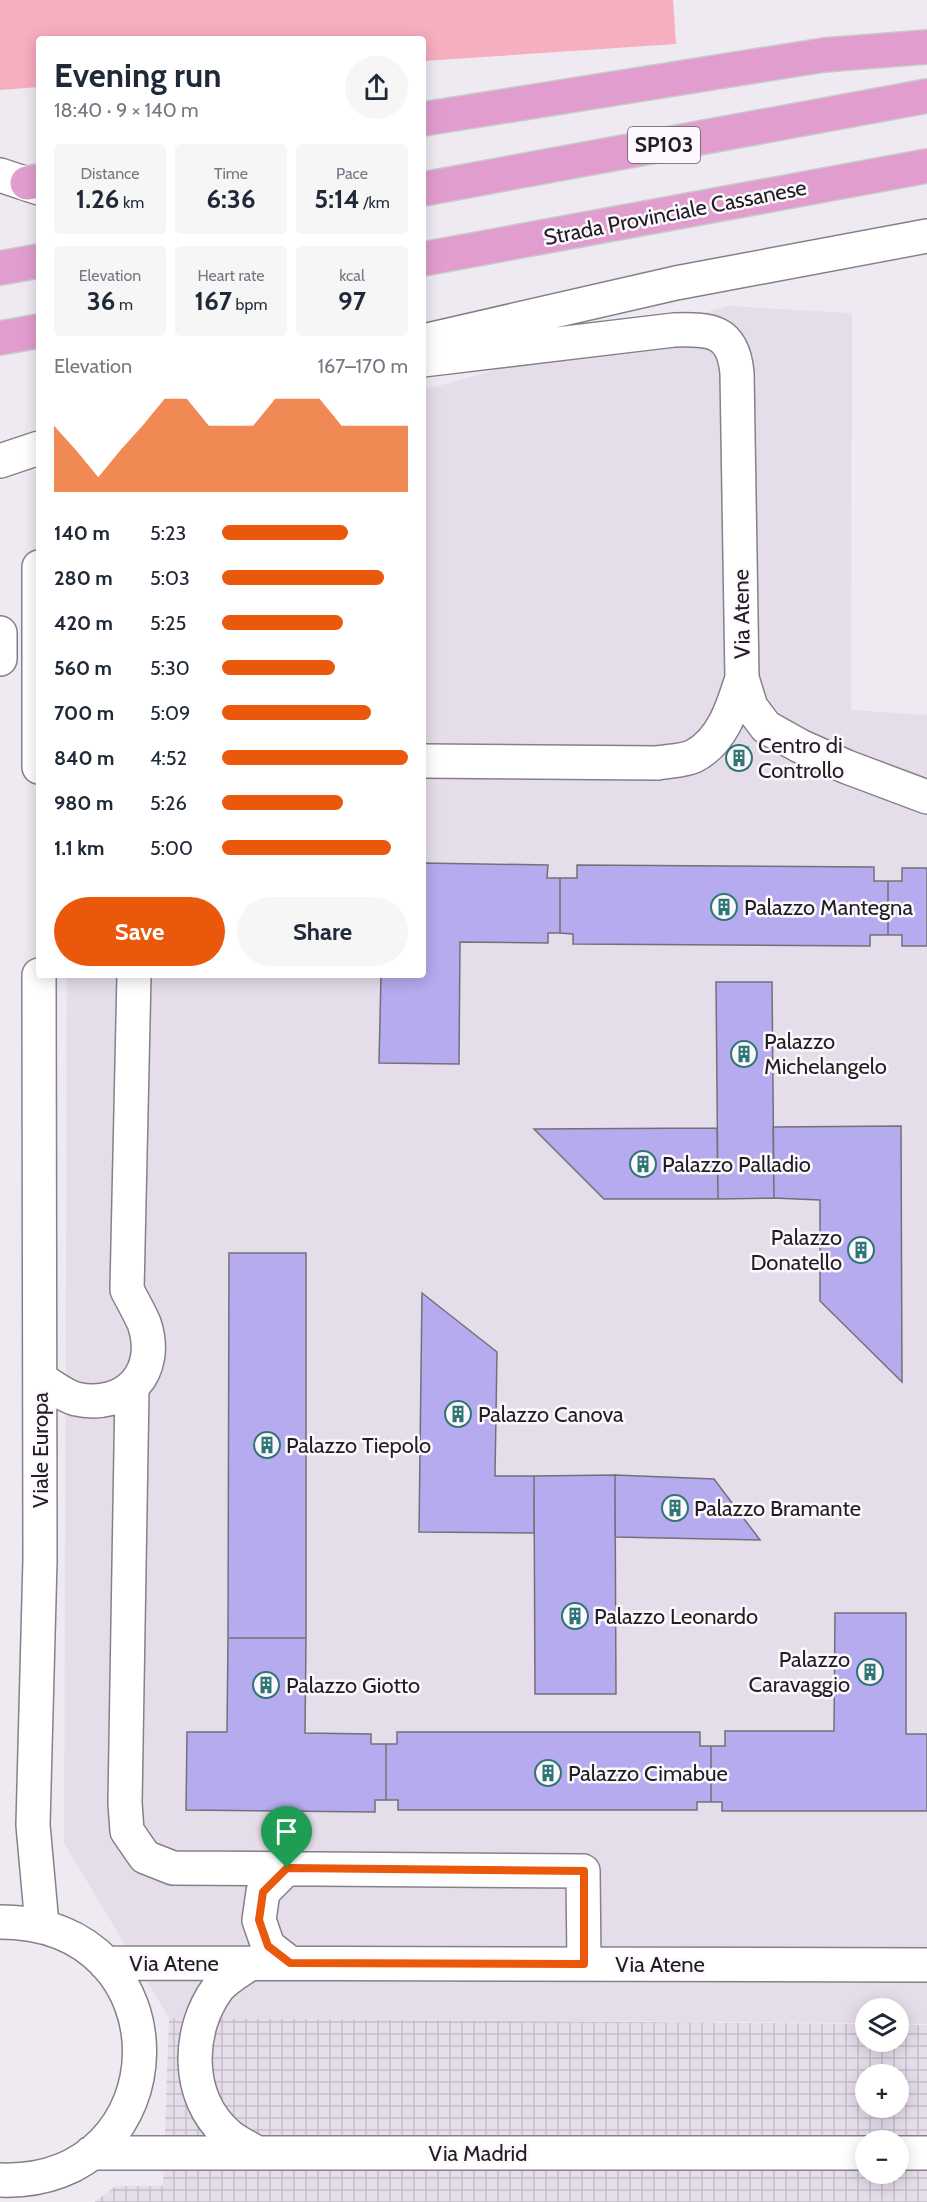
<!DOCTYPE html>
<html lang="en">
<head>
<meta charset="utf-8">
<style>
	body { margin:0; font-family:Cabin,sans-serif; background:#f6f6f7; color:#1f2937; height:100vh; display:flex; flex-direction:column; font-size:22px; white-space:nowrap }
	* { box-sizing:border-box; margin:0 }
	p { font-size:20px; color:#747a83 }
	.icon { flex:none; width:33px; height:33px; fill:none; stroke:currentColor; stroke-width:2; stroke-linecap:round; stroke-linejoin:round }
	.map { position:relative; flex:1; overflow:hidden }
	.sheet { position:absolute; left:36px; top:36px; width:390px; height:942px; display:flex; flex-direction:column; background:#fff; border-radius:6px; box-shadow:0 3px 15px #0003 }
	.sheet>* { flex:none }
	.buttons { position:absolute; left:855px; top:1998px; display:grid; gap:12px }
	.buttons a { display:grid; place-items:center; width:54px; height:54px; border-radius:50%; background:#fff; box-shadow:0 3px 15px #0003; font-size:30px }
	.pin { position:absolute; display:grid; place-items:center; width:51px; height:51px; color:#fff; margin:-62px -26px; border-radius:50% 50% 50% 0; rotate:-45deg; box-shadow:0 0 6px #0007 }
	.pin .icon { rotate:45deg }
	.round { display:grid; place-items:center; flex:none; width:63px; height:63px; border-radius:32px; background:#f6f6f7 }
	.headline { display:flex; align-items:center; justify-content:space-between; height:102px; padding:0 18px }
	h1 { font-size:33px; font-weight:800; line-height:45px }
	.metrics { display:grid; grid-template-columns:repeat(3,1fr); gap:9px; height:102px; padding:6px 18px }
	.metrics div { display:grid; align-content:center; border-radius:6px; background:#f6f6f7; text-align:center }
	.metrics b { font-size:26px; font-weight:800 }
	.metrics small { font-size:16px; font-weight:400 }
	.metrics p { font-size:16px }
	.chart { height:168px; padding:12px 18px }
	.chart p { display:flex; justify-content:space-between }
	.chart svg { width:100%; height:108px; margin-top:6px; fill:#ea580c; opacity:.7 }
	.action { display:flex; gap:12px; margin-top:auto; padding:12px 18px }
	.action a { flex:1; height:69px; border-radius:36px; background:#ea580c; color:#fff; font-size:24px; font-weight:800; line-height:69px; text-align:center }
	.action a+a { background:#f6f6f7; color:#1f2937 }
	ul { padding:0 18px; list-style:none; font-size:20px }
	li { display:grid; grid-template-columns:96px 72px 1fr; align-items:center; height:45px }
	li i { height:15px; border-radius:8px; background:#ea580c }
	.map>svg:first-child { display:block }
</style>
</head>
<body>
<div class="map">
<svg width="927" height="2202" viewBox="0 0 927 2202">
	<defs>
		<pattern id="industrial-grid" width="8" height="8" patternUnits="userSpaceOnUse" patternTransform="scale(1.5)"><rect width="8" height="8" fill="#e6ddeb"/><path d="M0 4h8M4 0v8" fill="none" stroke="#c5bdc9"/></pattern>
	</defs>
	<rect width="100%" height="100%" fill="#efeaf2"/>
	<path fill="#e6ddeb" d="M729,306l123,7 -1,397 76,5v1309l-28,-1 -1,-15h-32l-1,15 -696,-5 -105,-175 3,-868h356v-585z"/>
	<path fill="url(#industrial-grid)" fill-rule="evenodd" d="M169,2018l696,6 1,18h32l1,-17h28v177h-833l22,-16h47zM866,2074h32v34h-32zM866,2140h32v34h-32z"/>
	<path fill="#f7aebf" d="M0,0h673l3,44 -253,17v-22h-384v48l-39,3z"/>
	<path fill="#b5abee" stroke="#717178" stroke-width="1.5" d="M730,747h18v21h-18z
		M423,863l125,2 -1,13h13v55h-12v10l-88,-1 -1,122 -80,-1 2,-88h42z
		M577,865l297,2v14h14v54h-18v11l-297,-2v-10l-13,-1v-55h17z
		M902,868h25v78h-25v-11h-14v-54h14z
		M716,982h56l2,216 -56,1z
		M901,1126l1,256 -82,-81v-101l-46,-2 -1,-71z
		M717,1128l1,71h-114l-70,-70z
		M229,1253h77v385h-78z
		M422,1293l75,59 -2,124h39v57l-115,-1z
		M615,1475l1,219h-81l-1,-218z
		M615,1475l99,4 46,61 -145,-3z
		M835,1613h71v121h21v77h-205v-9h-11v-56h14v-15h109z
		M228,1638h78l-1,95 66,1v10h15v56h-11v12l-189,-2 1,-78h40z
		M397,1732h303v14h11v56h-14v8h-299v-10h-12v-56h11z"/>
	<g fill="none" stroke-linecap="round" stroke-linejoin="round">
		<defs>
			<path id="minor" d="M0,175l39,13
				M423,341l253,-58 251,-47
				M423,360l251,-30c37,-1 59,0 63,43l5,305 9,29 15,20 34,19 47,21 80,30
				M0,461l39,-13
				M39,567v200
				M0,633v26
				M423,761l235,2c10,-2 26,-2 36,-7 29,-15 39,-50 48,-78
				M39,975l1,585 -7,265 9,100
				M40,1379c11,6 24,17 36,20 50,11 85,-27 68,-76 -5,-11 -11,-22 -17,-33l7,-315
				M132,1390l-7,413 2,28 18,26 28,11 410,3 1,93
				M287,1868l-24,24 -4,28 9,26 22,17
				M0,1922c190,0 182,265 0,258
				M105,1963l822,2
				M251,1963c-10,7 -25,15 -33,25 -31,42 -33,108 9,146 8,8 21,13 30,19
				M91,2153h775
				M898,2153h29"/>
			<path id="major" d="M423,119l401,-64 103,-8
				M27,183l12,-2
				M423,189l504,-93
				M423,259l504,-93
				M0,268l39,-7
				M0,338l39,-7"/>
		</defs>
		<use href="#minor" stroke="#868188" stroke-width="36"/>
		<use href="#major" stroke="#c9c9ca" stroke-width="36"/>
		<use href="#minor" stroke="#fff" stroke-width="33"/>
		<use href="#major" stroke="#e09dce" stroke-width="33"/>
	</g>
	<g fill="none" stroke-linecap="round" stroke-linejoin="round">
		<defs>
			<path id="route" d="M287,1868l297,3v93l-294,-1 -22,-17 -9,-26 4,-28z"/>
		</defs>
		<use href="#route" stroke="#fff" stroke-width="12"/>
		<use href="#route" stroke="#ea580c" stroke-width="8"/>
	</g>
	<defs>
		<symbol id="building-ring" viewBox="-11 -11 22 22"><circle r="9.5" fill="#fcf8fe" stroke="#2d7674" stroke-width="1.5"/><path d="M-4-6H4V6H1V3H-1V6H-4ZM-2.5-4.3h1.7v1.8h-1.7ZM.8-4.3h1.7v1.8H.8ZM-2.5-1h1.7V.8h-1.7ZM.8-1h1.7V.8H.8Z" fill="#2d7674"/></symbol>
	</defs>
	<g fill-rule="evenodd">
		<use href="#building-ring" x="724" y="743" width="30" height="30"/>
		<use href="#building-ring" x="709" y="892" width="30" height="30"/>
		<use href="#building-ring" x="729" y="1039" width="30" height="30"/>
		<use href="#building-ring" x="628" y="1149" width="30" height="30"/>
		<use href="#building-ring" x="846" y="1235" width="30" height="30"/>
		<use href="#building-ring" x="443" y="1399" width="30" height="30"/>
		<use href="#building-ring" x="252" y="1430" width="30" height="30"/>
		<use href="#building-ring" x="660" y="1493" width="30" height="30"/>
		<use href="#building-ring" x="560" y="1601" width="30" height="30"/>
		<use href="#building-ring" x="855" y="1657" width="30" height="30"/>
		<use href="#building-ring" x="251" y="1670" width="30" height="30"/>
		<use href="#building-ring" x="533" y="1758" width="30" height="30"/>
	</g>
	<g text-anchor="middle" stroke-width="5" stroke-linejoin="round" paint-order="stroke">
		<rect fill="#fcf8fe" stroke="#625f63" stroke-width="1.5" x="628" y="127" width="72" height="36" rx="4.5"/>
		<g font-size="21" font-weight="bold" fill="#201e21">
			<text x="664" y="152">SP103</text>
		</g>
		<g font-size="22" fill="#201e21" stroke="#fcf8fe">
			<text transform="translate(675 212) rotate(-11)" y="8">Strada Provinciale Cassanese</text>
			<text transform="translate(741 614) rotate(-91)" y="8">Via Atene</text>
			<text transform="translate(40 1450) rotate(-90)" y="8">Viale Europa</text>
			<text x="174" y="1971">Via Atene</text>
			<text x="660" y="1972">Via Atene</text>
			<text x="478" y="2161">Via Madrid</text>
		</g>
		<g font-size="22" fill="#201e21" stroke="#fcf8fe" text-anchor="start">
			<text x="758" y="753">Centro di<tspan x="758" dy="25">Controllo</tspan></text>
			<text x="744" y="915">Palazzo Mantegna</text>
			<text x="764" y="1049">Palazzo<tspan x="764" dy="25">Michelangelo</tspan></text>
			<text x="662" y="1172">Palazzo Palladio</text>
			<text x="842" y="1245" text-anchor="end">Palazzo<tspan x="842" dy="25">Donatello</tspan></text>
			<text x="478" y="1422">Palazzo Canova</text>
			<text x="286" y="1453">Palazzo Tiepolo</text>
			<text x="694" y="1516">Palazzo Bramante</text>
			<text x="594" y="1624">Palazzo Leonardo</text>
			<text x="850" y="1667" text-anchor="end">Palazzo<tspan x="850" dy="25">Caravaggio</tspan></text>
			<text x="286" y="1693">Palazzo Giotto</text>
			<text x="568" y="1781">Palazzo Cimabue</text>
		</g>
	</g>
</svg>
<div class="buttons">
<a><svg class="icon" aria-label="layers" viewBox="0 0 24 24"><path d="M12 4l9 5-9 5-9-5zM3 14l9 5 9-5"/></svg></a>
<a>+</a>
<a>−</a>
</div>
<div class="pin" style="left:287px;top:1868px;background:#1e9e55"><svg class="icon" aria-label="arrive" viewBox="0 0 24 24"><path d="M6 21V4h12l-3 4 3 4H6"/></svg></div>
<section class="sheet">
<div class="headline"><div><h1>Evening run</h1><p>18:40 · 9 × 140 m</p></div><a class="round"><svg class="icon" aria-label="share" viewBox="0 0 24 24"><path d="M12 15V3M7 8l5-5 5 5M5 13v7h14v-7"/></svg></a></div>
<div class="metrics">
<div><p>Distance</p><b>1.26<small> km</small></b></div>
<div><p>Time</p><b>6:36</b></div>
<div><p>Pace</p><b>5:14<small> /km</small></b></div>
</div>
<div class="metrics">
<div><p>Elevation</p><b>36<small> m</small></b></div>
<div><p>Heart rate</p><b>167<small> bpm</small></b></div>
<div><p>kcal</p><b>97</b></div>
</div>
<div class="chart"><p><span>Elevation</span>167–170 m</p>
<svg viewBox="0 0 160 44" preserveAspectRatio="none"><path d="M0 44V17L10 27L20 38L30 27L40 17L50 6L60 6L70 17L80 17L90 17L100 6L110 6L120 6L130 17L140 17L150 17L160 17V44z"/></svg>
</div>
<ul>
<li><b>140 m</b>5:23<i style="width:68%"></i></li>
<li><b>280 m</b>5:03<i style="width:87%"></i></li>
<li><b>420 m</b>5:25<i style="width:65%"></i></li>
<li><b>560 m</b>5:30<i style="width:61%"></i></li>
<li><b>700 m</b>5:09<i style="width:80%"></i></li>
<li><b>840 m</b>4:52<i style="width:100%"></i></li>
<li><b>980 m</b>5:26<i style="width:65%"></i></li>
<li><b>1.1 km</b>5:00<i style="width:91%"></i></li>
</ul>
<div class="action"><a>Save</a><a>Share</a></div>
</section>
</div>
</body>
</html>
